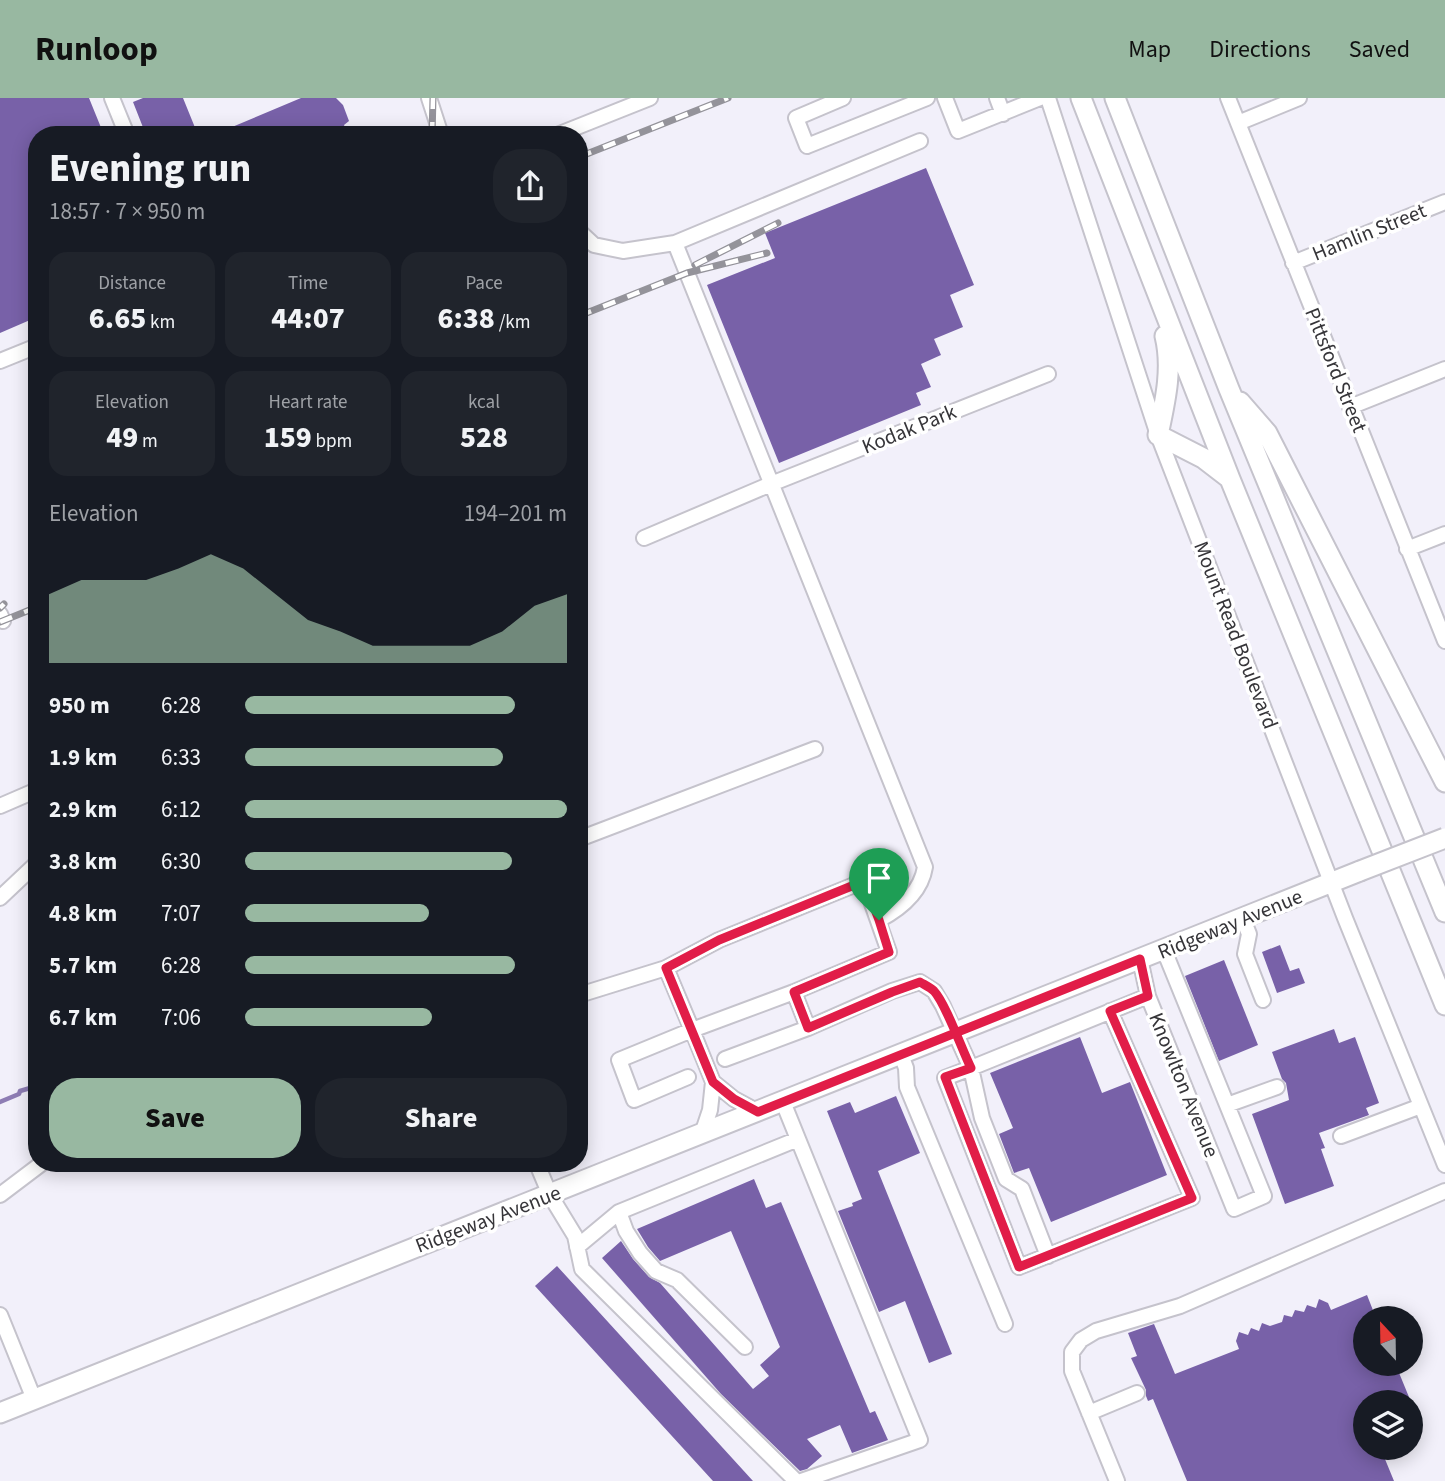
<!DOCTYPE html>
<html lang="en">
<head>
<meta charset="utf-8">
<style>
	body { margin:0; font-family:"Source Sans 3",sans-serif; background:#20242c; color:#f1f3f6; height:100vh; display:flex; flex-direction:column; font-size:26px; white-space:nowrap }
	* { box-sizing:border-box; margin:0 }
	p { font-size:23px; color:#9ea1a6 }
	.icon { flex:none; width:38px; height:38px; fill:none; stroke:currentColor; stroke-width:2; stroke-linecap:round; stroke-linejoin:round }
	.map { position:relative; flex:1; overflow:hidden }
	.details { position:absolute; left:28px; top:28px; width:560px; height:1046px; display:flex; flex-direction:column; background:#171b24; border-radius:28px; box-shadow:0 4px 18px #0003 }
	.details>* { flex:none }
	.needle { width:46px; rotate:338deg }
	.controls { position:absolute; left:1353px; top:1208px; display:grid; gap:14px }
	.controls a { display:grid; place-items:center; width:70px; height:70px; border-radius:50%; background:#171b24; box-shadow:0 4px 18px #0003; font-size:35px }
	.pin { position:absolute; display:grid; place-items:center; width:60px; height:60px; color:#fff; margin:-72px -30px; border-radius:50% 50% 50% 0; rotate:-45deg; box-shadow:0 0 7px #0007 }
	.pin .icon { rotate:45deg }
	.round { display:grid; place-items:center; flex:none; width:74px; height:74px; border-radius:28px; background:#20242c }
	.headline { display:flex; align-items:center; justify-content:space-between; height:119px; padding:0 21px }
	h1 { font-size:38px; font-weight:800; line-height:52px }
	.figures { display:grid; grid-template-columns:repeat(3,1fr); gap:10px; height:119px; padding:7px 21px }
	.figures div { display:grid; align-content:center; border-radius:18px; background:#20242c; text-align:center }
	.figures b { font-size:30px; font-weight:800 }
	.figures small { font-size:19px; font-weight:400 }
	.figures p { font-size:19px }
	.chart { height:196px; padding:14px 21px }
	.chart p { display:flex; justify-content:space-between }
	.chart svg { width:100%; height:126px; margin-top:7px; fill:#98b8a1; opacity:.7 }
	.primary-button { display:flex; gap:14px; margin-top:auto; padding:14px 21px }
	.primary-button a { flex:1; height:80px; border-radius:28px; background:#98b8a1; color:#111; font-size:28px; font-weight:800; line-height:80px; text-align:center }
	.primary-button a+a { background:#20242c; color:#f1f3f6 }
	ul { padding:0 21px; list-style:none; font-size:23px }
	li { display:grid; grid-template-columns:112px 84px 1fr; align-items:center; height:52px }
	li i { height:18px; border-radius:9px; background:#98b8a1 }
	header { display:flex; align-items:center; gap:42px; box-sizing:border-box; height:98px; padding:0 35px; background:#98b8a1; color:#111 }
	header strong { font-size:33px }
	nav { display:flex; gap:38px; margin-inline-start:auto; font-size:24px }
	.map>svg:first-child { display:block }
</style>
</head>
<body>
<header>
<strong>Runloop</strong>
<nav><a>Map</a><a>Directions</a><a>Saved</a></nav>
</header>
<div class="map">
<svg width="1445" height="1383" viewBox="0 0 1445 1383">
	<rect width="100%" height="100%" fill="#f2f0fa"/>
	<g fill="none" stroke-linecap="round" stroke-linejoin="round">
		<path stroke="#8e7db4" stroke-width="4.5" d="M0,1004l19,-8 1,-3 17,-5"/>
	</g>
	<path fill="#7861a8" d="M0,0h89l15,37h-67v182l-37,16z
		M143,0h40l15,37h-52l-13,-33z
		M301,0h35l7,7 6,16 -5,4 4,10h-135z
		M926,70l48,117 -24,10 13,32 -29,12 7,16 -20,9 10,23 -15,6 5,12 -142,58 -72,-178 68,-27 -10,-25z
		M1280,847l10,26 9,-3 6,15 -28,10 -15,-41z
		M1224,862l34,85 -39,16 -34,-85z
		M1334,931l5,14 16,-6 24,66 -13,5 3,7 -50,18 6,15 -4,1 13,37 -49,18 -33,-90 37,-14 -3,-17 -4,-4 -10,-27z
		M1080,939l22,56 28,-11 37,93 -116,47 -22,-54 -15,5 -15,-39 14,-6 -23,-55z
		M896,998l24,57 -42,18 74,183 -23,9 -24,-62 -26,11 -41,-101 15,-5 -1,-3 10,-4 -35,-88 23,-9 5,11z
		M754,1081l12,29 15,-6 89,211 5,-2 13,29 -36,13 -12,-28 -33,14 15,17 -15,13 -7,2 -79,-77 -119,-136 19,-17 12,18 16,18 11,6 93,106 16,-13 -9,-11 20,-18 -49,-116 -71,30 -12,-14 -11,-18z
		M557,1168l196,215h-40l-178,-195z
		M1367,1197l9,23h-11v45h30l16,39h-46v45h15l14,34h-207l-34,-82 -5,2 -2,-5v-6l-15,-32 6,-2 -9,-23 26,-9 21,50 64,-25 -3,-8 3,-9 9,3 3,-7 8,3 3,-8 8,3 12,-4 2,-7 8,2 3,-7 9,2 3,-7 9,3 3,-9 9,4 3,7z"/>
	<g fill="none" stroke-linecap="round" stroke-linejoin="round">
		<defs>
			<path id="minor" d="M112,0l15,37
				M429,0l12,37
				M843,0l-47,20 11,28 120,-48
				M945,0l13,33 82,-33
				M997,0l6,16
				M1048,0l110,337 187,483 100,247
				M1228,0l217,543
				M1238,25l61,-25
				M557,37l93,-37
				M579,133l15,14 29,6 52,-8 245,-102
				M675,145l250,624c-4,25 -25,42 -46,53
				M1293,165l152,-61
				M0,263l37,-15
				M1350,309l95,-38
				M644,440l127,-54 277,-110
				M1407,451l38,-15
				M0,516l3,7
				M0,708l37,-16
				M579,741l236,-90
				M0,800l37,-35
				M1243,821l6,15 -4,20 18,46
				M1140,861l8,37 86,213 30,-13 -100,-246
				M666,870l53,-28 145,-59 25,71 -95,40
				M579,897l87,-27 26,62 -73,30 15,40 54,-23
				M901,957l5,13 1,19 98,237
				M725,961l83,-31
				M713,984l21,17 24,13
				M783,1004l137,338 -119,41
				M1227,1007l50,-18
				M702,1036l8,-24 3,-28 -21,-52 102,-38 14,36 84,-37 28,-9 14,9 9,15 28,62 177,-72
				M1341,1038l80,-30
				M537,1066l13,31 25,41 7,33 214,212
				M0,1097l41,-31
				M619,1114l7,19 14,22 16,18 21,9 68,67
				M577,1149l42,-35 179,-73
				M1048,1158l-26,-67 -16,-10 -24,-61 -11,-50 -26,10 74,189 173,-69 -82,-187
				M0,1217l34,84
				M1089,1315l48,-20
				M1117,1383l-45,-110v-19l9,-12 15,-9 84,-25 265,-115"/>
			<path id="major" d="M1081,0l149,381 215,526
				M1115,0l114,291 216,523
				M1165,238c8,33 0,66 -7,99l45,23 26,20
				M1240,304l27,31 178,349
				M0,1315l1360,-542"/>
		</defs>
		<use href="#minor" stroke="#c5c3cc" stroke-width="18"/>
		<use href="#major" stroke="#c5c3cc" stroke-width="23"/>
		<use href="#minor" stroke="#fff" stroke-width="14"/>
		<use href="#major" stroke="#fff" stroke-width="19"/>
		<defs>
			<path id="rail" d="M432,37l1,-37
				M579,59l149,-59
				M695,167l83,-42
				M579,218l108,-43 80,-20
				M0,510l4,-4
				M0,524l37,-15"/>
		</defs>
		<use href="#rail" stroke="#94939a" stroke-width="7"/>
		<use href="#rail" stroke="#fff" stroke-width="4.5" stroke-dasharray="13" stroke-linecap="butt"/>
		<defs>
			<path id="major-bridge" d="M1360,773l85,-33"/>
		</defs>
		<use href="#major-bridge" stroke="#c5c3cc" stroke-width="23" stroke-linecap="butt"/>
		<use href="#major-bridge" stroke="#fff" stroke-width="19"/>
	</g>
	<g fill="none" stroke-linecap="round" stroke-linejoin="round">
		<defs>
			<path id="route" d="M879,822l10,32 -95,40 14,36 84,-36 28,-10c5,3 11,6 14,9 12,13 28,59 37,77l-26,9 74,190 173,-69 -82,-187 38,-15 -8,-37c-127,51 -254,103 -382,153l-24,-13 -21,-17 -47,-114 53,-28 145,-59 15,39"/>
		</defs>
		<use href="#route" stroke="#fff" stroke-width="14"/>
		<use href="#route" stroke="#e11d48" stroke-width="9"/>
	</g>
	<g text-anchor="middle" stroke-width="7" stroke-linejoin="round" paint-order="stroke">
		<g font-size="21" fill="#363539" stroke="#fff">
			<text transform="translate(1369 134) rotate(-22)" y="7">Hamlin Street</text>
			<text transform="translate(1336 272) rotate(68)" y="7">Pittsford Street</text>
			<text transform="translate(909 331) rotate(-22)" y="7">Kodak Park</text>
			<text transform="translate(1236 537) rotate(69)" y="7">Mount Read Boulevard</text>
			<text transform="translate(1230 826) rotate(-22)" y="7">Ridgeway Avenue</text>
			<text transform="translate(1184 987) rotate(68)" y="7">Knowlton Avenue</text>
			<text transform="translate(488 1121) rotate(-21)" y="7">Ridgeway Avenue</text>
		</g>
	</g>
</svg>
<div class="controls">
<a><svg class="needle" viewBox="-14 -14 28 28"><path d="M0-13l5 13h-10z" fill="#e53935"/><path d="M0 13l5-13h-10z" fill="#9ea1a6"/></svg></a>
<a><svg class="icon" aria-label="layers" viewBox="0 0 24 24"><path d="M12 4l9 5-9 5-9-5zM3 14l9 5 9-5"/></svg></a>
</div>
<div class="pin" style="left:879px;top:822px;background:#1e9e55"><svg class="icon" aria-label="arrive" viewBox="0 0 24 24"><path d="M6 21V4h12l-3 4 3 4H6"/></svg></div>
<section class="details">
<div class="headline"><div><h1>Evening run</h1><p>18:57 · 7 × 950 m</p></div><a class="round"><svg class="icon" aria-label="share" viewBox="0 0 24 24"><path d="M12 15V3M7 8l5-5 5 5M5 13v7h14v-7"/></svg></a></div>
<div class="figures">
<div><p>Distance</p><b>6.65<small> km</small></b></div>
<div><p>Time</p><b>44:07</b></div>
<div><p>Pace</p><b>6:38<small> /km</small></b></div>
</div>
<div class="figures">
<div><p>Elevation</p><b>49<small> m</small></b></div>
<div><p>Heart rate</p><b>159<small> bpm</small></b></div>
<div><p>kcal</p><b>528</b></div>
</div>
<div class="chart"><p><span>Elevation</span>194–201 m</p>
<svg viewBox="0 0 160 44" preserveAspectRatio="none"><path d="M0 44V20L10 15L20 15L30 15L40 11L50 6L60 11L70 20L80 29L90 33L100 38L110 38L120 38L130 38L140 33L150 24L160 20V44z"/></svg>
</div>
<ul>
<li><b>950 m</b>6:28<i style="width:84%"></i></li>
<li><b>1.9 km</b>6:33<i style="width:80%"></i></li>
<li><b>2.9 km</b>6:12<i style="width:100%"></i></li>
<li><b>3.8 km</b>6:30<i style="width:83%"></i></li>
<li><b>4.8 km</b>7:07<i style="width:57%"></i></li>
<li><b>5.7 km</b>6:28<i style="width:84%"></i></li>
<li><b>6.7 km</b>7:06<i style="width:58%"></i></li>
</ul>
<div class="primary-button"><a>Save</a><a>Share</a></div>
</section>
</div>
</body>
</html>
